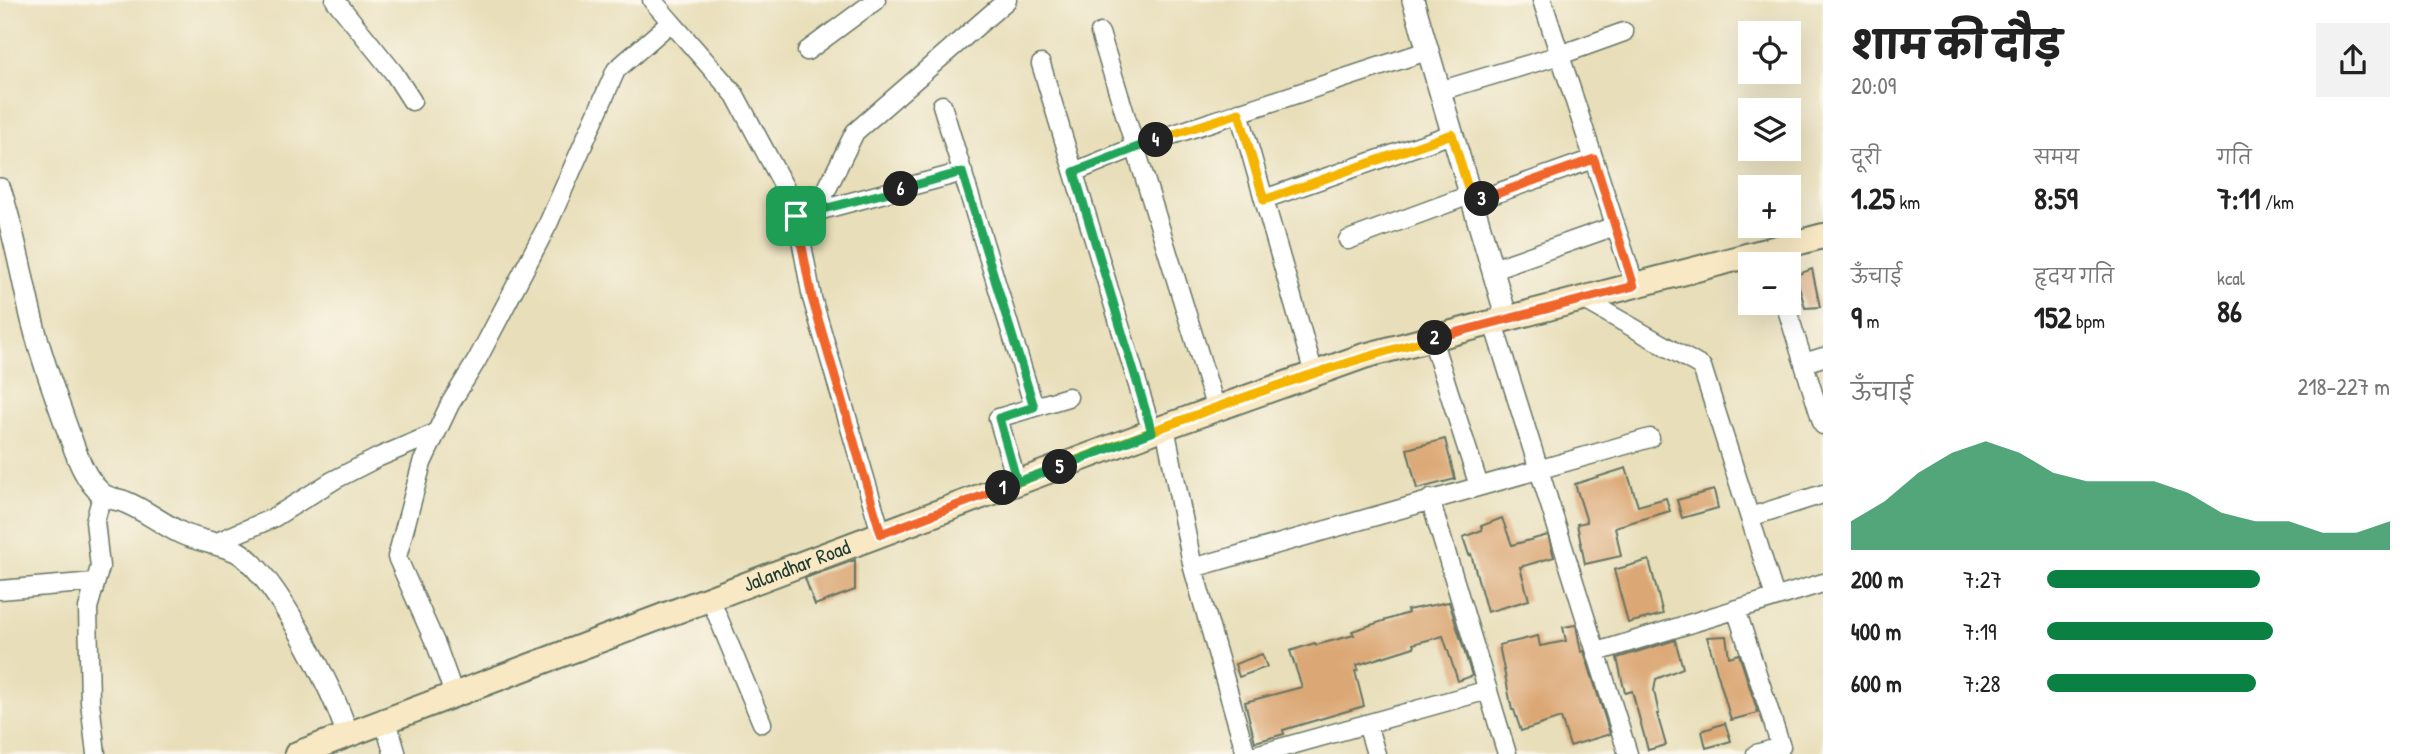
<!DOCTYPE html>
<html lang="hi">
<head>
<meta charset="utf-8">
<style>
	body { margin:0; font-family:"Patrick Hand","Playpen Sans Deva",sans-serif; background:#f2f2f2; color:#222; height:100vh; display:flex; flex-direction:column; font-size:26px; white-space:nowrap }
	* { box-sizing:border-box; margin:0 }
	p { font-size:23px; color:#767676 }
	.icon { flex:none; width:38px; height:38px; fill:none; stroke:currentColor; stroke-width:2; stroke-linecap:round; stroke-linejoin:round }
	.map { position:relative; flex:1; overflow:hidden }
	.side { display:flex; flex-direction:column; background:#fff; width:595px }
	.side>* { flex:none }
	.controls { position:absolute; left:1738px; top:21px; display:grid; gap:14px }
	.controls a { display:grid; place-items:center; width:63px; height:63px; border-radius:0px; background:#fff; box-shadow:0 7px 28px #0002; font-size:35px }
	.pin { position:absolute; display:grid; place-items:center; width:60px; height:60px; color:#fff; margin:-30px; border-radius:14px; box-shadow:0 4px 10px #0006 }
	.km { position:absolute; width:35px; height:35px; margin:-18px; border-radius:50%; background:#222; color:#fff; font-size:19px; line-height:35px; text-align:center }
	.round { display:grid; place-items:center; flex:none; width:74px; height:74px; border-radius:0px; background:#f2f2f2 }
	.headline { display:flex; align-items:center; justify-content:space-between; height:119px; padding:0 28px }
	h1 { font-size:38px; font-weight:800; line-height:52px }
	.figures { display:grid; grid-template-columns:repeat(3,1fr); gap:10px; height:119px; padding:7px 28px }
	.figures div { display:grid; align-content:center }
	.figures b { font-size:30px; font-weight:800 }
	.figures small { font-size:19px; font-weight:400 }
	.figures p { font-size:19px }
	.chart { height:196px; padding:14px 28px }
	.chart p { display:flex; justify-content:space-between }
	.chart svg { width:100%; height:126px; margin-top:7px; fill:#0b8043; opacity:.7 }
	ul { padding:0 28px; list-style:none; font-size:23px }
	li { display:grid; grid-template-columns:112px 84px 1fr; align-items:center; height:52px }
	li i { height:18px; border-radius:9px; background:#0b8043 }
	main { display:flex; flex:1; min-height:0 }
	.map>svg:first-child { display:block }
</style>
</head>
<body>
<main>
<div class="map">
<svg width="1823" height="754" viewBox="0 0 1823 754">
	<rect width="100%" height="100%" fill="#fbf7ec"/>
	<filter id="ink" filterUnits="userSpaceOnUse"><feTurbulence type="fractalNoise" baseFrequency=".0143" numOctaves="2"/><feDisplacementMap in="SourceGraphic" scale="14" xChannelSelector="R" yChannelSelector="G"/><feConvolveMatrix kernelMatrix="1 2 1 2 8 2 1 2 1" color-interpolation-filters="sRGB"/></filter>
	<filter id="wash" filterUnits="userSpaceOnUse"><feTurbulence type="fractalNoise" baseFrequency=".00686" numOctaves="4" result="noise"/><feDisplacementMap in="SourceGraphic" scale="28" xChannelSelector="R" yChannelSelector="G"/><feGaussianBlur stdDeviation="1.57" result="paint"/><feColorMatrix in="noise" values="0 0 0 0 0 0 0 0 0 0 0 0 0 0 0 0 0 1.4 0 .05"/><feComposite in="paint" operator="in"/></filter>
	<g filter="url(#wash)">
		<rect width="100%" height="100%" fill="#e8deb9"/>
		<g id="blocks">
			<path fill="#dba774" d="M1812,269l8,38 -15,1 -9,-33z
				M1445,439l10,40 -38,10 -10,-40z
				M1626,468l12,38 28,-8 4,13 -55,16 6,29 -36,8 -8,-40 10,-2 -12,-38z
				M1714,490l4,18 -36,10 -5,-18z
				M1502,518l10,27 36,-10 6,22 -34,10 9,33 -42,12 -16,-58 -2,1 -6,-18 19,-7 -1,-4z
				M855,560v30l-40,15 -10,-27z
				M1649,560l14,54 -35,9 -14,-53z
				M1449,602l23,74 -14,5 -15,-45 -30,8 1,3 -57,18 1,5 -3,1 9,35 -81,24 1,4 -29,8 -10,-40 57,-15 -12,-36 25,-8 1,2 38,-10 -2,-4 56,-18 -1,-3z
				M1576,625l5,27 3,-1 26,83 -40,12 -9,-28 -40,13 -7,-21h-2l-13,-65 39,-9 2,10 26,-5 -3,-14z
				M1726,636l3,21 10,-3 19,59 -27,7 -24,-83z
				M1675,640l8,28 -27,11 -2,12 5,23h-2l9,31 -18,5 -16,-59 -7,2 -8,-35z
				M1262,654l5,13 -28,10 -4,-13z
				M1725,723l6,18 -25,7 -4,-17z"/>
		</g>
	</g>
	<g filter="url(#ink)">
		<use href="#blocks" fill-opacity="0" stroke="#657563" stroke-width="2"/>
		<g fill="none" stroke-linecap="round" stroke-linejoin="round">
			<defs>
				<path id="minor" d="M335,0l59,73 18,28
					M652,0l19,22
					M1542,0l93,286
					M1100,33l116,376
					M807,51l69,-51
					M1041,64l111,368
					M1439,91l121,-36 64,-23
					M942,105l92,302
					M1239,112l75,262
					M1074,172l61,-25 292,-96
					M1264,199l188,-65
					M1472,202l121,-43
					M816,211l39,-79 152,-132
					M810,213l153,-41
					M1348,240l122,-45
					M1493,269l122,-43
					M1583,299l119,68 73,230
					M1785,303l38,122
					M1493,323l135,431
					M1432,339l47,147
					M1804,363l19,-6
					M1165,427l28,141 53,186
					M1017,483l-19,-65 70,-21
					M1430,499l77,255
					M1750,517l73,-23
					M215,543l58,-25 61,-38 45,-23 57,-24
					M1193,568l457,-130
					M0,590l95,-8
					M710,598l52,125
					M1736,609l45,138 -25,7
					M1597,652l226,-69
					M454,694l-17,-47 -40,-90 25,-94 28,-59 27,-44 71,-136 68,-154 55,-48 64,73 60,112 17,91 69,235
					M1367,724l9,30
					M96,754l-6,-52 -2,-94 12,-41 -5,-46 7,-25
					M1259,754l229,-64"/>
				<path id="tertiary" d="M1413,0l94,319
					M0,189c13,39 20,78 29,118 9,41 24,82 38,121 9,24 15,48 34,65 6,6 17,6 24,9 20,8 37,22 56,31 17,8 37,10 55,18 37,19 100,143 111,183
					M385,719l10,35"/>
				<g id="secondary">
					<path id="s1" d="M297,754l868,-327 199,-71 459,-120"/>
				</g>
			</defs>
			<use href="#minor" stroke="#657563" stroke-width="21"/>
			<use href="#tertiary" stroke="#657563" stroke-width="24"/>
			<use href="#secondary" stroke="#657563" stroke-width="28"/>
			<use href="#minor" stroke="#fff" stroke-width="18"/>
			<use href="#tertiary" stroke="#fff" stroke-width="21"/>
			<use href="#secondary" stroke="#f8e8c3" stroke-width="24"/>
		</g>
	</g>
	<g fill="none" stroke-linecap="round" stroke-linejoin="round" filter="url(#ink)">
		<defs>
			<path id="split-1" d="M796,216l16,82 69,236 122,-46"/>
			<path id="split-2" d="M1003,488c142,-54 285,-112 432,-150"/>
			<path id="split-3" d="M1435,338l199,-52 -40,-127 -112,40"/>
			<path id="split-4" d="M1156,140l83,-27 25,87 188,-66 20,68 10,-3"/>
			<path id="split-5" d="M1060,467l92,-35 -78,-260 82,-32"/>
			<path id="split-6" d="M901,189l61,-17 72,235 -35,11 18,64 43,-15"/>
			<path id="split-7" d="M796,216l105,-27"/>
		</defs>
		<use href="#split-1" stroke="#fff" stroke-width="14"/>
		<use href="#split-2" stroke="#fff" stroke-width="14"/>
		<use href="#split-3" stroke="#fff" stroke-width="14"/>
		<use href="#split-4" stroke="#fff" stroke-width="14"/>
		<use href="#split-5" stroke="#fff" stroke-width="14"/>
		<use href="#split-6" stroke="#fff" stroke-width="14"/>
		<use href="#split-7" stroke="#fff" stroke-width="14"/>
		<use href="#split-1" stroke="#f0652b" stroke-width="9"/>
		<use href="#split-2" stroke="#f5b400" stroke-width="9"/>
		<use href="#split-3" stroke="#f0652b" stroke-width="9"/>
		<use href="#split-4" stroke="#f5b400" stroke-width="9"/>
		<use href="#split-5" stroke="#22a559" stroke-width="9"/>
		<use href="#split-6" stroke="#22a559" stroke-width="9"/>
		<use href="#split-7" stroke="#22a559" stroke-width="9"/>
	</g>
	<g text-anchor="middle" stroke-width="5" stroke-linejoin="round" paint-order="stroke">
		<g font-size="21" fill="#1f3d34" stroke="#fbf7ec">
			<text dy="7" stroke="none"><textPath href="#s1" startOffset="534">Jalandhar Road</textPath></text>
		</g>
	</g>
</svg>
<div class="controls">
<a><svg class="icon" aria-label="locate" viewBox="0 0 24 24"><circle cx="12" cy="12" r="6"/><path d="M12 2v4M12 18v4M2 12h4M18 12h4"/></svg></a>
<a><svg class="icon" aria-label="layers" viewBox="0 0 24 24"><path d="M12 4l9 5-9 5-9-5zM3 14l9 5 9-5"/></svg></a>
<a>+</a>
<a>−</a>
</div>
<div class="pin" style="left:796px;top:216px;background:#1e9e55"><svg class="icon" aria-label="arrive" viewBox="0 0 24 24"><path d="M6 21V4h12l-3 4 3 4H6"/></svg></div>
<b class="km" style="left:1003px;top:488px">1</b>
<b class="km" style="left:1435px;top:338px">2</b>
<b class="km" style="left:1482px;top:199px">3</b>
<b class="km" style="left:1156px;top:140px">4</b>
<b class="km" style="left:1060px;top:467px">5</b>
<b class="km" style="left:901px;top:189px">6</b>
</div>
<section class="side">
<div class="headline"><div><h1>शाम की दौड़</h1><p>20:09</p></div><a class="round"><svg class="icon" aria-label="share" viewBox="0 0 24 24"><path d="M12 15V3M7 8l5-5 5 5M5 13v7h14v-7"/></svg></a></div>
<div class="figures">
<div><p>दूरी</p><b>1.25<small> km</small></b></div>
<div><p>समय</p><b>8:59</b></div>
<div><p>गति</p><b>7:11<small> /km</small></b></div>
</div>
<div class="figures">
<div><p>ऊँचाई</p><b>9<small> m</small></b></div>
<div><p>हृदय गति</p><b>152<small> bpm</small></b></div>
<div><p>kcal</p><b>86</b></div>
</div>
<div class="chart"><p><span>ऊँचाई</span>218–227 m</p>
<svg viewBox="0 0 160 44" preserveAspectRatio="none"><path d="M0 44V34L10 27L20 17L30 10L40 6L50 10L60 17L70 20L80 20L90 20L100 24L110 31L120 34L130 34L140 38L150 38L160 34V44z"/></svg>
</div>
<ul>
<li><b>200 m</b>7:27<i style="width:62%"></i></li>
<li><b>400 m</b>7:19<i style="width:66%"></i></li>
<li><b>600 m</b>7:28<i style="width:61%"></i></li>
</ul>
</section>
</main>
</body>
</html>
